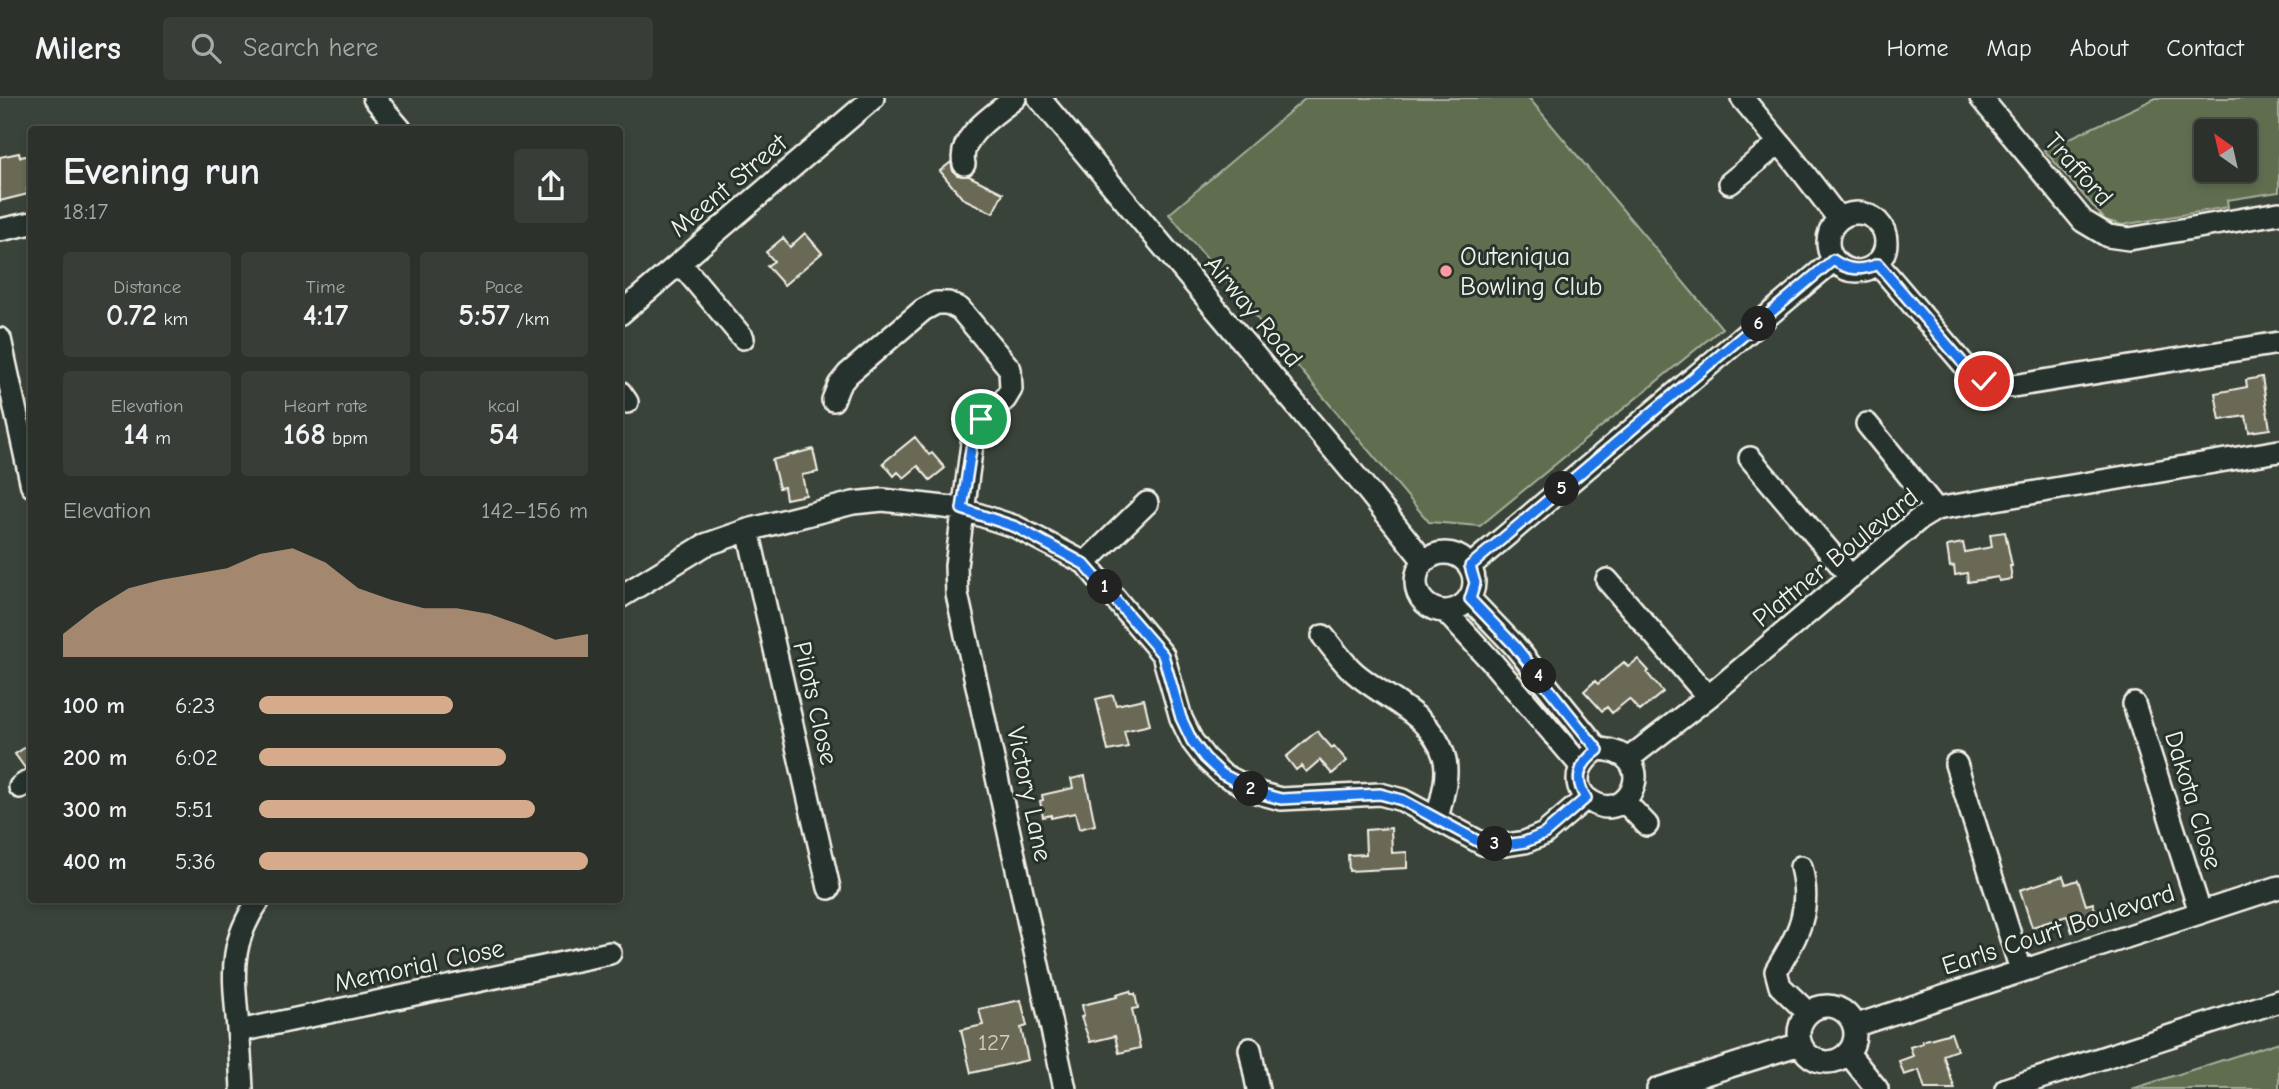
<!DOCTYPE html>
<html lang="en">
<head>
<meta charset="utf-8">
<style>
	body { margin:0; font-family:"Comic Neue",sans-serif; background:#383e37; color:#f1f3f6; height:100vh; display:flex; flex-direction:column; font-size:26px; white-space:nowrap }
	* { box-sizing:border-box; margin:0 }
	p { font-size:23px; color:#a6aaa9 }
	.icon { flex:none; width:38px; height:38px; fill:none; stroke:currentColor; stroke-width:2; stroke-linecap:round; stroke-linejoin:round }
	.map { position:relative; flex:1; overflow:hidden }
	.panel { position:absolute; left:28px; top:28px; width:595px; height:777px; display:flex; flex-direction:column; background:#2c322b; border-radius:7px; box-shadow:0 4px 10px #0003,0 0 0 2px #484d47 }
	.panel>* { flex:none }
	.needle { width:46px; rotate:326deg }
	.buttons { position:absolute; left:2194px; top:21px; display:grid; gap:14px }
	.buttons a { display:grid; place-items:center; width:63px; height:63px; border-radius:7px; background:#2c322b; box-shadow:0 4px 10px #0003,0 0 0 2px #484d47; font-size:35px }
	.pin { position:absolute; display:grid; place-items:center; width:60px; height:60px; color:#fff; margin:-30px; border:4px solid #fff; border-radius:50%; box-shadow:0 2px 7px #0007 }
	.km { position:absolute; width:35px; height:35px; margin:-18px; border-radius:50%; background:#222; color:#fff; font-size:19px; line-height:35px; text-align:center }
	.round { display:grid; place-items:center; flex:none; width:74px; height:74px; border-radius:7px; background:#383e37 }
	.head { display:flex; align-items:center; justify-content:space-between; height:119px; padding:0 35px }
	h1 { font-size:38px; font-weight:600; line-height:52px }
	.stats { display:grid; grid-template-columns:repeat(3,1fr); gap:10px; height:119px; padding:7px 35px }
	.stats div { display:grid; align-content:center; border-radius:7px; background:#383e37; text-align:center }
	.stats b { font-size:30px; font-weight:600 }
	.stats small { font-size:19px; font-weight:400 }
	.stats p { font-size:19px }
	.chart { height:196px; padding:14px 35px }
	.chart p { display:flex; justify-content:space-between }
	.chart svg { width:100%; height:126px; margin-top:7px; fill:#d6ab8b; opacity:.7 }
	ul { padding:0 35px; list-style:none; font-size:23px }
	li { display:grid; grid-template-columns:112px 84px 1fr; align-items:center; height:52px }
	li i { height:18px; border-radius:9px; background:#d6ab8b }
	header { display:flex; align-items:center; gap:42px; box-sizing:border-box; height:98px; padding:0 35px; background:#2c322b; border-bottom:2px solid #484d47 }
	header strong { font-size:33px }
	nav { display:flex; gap:38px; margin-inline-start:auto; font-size:24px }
	.search { width:490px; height:63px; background:#383e37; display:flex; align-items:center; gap:18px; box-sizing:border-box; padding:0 24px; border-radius:7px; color:#a6aaa9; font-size:26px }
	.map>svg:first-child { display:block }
</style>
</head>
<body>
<header>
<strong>Milers</strong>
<div class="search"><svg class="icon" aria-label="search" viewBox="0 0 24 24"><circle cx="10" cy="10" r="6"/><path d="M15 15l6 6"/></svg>Search here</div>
<nav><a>Home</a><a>Map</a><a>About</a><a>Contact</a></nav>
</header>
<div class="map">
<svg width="2279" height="991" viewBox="0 0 2279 991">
	<rect width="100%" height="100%" fill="#3a4339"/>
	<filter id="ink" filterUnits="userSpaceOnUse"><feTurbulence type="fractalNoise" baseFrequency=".0143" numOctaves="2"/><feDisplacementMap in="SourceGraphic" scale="14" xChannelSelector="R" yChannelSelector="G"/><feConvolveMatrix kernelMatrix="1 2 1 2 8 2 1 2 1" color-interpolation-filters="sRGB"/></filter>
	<g filter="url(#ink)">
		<path fill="#616e4f" stroke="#aab09c" stroke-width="2" fill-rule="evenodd" d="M1306,0h223l193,230 -242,198 -51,-4 -260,-308z
			M2156,0h123v94l-52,8 1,7 -106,18 -17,-5 -61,-70zM2207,33h38v39h-38z
			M2279,944v47h-147z"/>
		<path fill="#696954" stroke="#f4f1e8" stroke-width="2" d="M19,55l1,4 12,-2v33l-5,1 1,5 -28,7v-44z
			M951,64l2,9 4,4 12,1 34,17 -10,20 -31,-15 -22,-27z
			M805,135l17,20 -38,32 -17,-19 7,-5 -8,-9 17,-14 7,9z
			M2262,279l8,52 -21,3 -3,-16 -26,4 -5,-27 32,-6 -1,-7z
			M915,339l14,18 3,-2 13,15 -15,12 -12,-14 -14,12 -6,-6 -4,4 -11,-13z
			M813,351l5,23 -16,3 4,20 -20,4 -2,-12 -5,1 -7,-28z
			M2005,434l7,34h-2l2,13 -13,2 -1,-4 -30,5 -1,-9 -12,2 -1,-9 -4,1 -3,-21 16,-3 2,9 27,-5 -2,-13z
			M1638,561l11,12 -2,2 16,19 -23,19 -11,-12 -17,14 -5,-6 -5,4 -18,-20 11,-10 3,3 26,-22 4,5z
			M1113,597l3,10 28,-6 6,26 -26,6 4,16 -20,4 -12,-52z
			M1317,633l15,17 2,-2 13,15 -15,13 -12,-14 -14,12 -5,-6 -5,4 -10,-13z
			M32,645v23l-7,2 -10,-14z
			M1085,678l10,49 -16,4 -4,-16 -24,5v-3l-8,2 -3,-16 3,-1 -1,-5 31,-7 -2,-9z
			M1391,730l1,25 15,-1v16l-58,3 -1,-16 18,-1 -1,-24z
			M2063,778l3,8 12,-4 8,25 7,-2 6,20 -27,9 -5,-16 -35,11 -12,-37z
			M1130,893l1,3h4l3,14 -6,1 8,39 -21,5 -4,-17 -25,6 -9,-25 3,-1 -2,-11 35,-8 -1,-2z
			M1021,902l6,26 -6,2 7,32 -57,13 -10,-43 22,-5 -4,-16z
			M1951,935l6,17 -14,5 12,34h-30l-6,-19 -15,5 -5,-14 14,-5 -3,-9 13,-4 -1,-2z"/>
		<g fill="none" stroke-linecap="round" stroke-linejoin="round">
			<defs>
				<path id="minor" d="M374,0l27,32
					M1039,0l325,388 60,75
					M1742,0l50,60 47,61
					M1981,0l102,123 25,15 21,3 150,-26
					M964,66c-7,-28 33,-51 51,-66
					M1730,85l49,-40
					M1828 144a29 29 0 1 1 58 0a29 29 0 1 1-58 0Z
					M0,132l32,-7
					M680,165l63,75
					M1878,166l90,105c15,11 26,15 45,17l266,-43
					M620,216l253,-216
					M0,241l32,147
					M620,294l7,10
					M833,302l6,-15 9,-11 75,-64 13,-7h12l12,6 50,60 1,20 -6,10 -24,21 -8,16 -17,130 1,28 108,495
					M1867,326l69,85
					M1750,360l101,119
					M748,432l81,358
					M1416 484a29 29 0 1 1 58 0a29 29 0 1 1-58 0Z
					M1085,465l62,-60
					M1470,468l364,-306
					M1607,482l101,117
					M620,499l85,-52 43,-15 105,-27 30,-3 79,9 54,18 69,36 78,92 18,63 11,23 13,17 17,16 37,19 22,6 99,-5 22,6 81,44 23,1 19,-3 19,-8 42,-36
					M1470,501l44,46 84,104
					M1446,514l46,50 89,104
					M1323,538c10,12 20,27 32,37 29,25 77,42 89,83 6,19 -3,44 -7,63
					M2134,606l66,208
					M1598,651c65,3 32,77 -6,53 -8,-4 -14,-13 -14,-22 0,-14 9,-23 20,-31z
					M1628,661l80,-62 210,-177 18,-11 343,-58
					M1956,666l65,206
					M20,689l12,-8
					M1624,703l23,24
					M1801,769c11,45 -3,67 -25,104l4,15 28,27
					M1799 936a28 28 0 1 1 56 0a28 28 0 1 1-56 0Z
					M1854,928l425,-139
					M239,933l371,-78
					M1250,951l8,40
					M1848,955l29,36
					M242,991c-1,-20 -2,-40 -4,-60 -4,-53 -11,-83 21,-129
					M1658,991l142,-45
					M2006,991l273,-88"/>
			</defs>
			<use href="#minor" stroke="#f4f1e8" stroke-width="26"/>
			<use href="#minor" stroke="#26332d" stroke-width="21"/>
		</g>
	</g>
	<g fill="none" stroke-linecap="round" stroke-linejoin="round" filter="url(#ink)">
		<defs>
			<path id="route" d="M981,321l-8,17 -11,73 54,18 68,37 79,91 18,63 11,23 13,17 17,16 37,19 22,6 99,-5 22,6 81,44 23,1 19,-3 19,-8 42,-36c-13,-20 -6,-35 12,-48l-84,-105 -44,-46 5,-16 -5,-17 363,-306c16,11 28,11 45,4l90,105 16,12"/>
		</defs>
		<use href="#route" stroke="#fff" stroke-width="14"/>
		<use href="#route" stroke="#1a73e8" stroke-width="9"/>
	</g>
	<circle fill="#ff9aa2" stroke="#26332d" stroke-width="2.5" cx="1446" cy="173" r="7"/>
	<g text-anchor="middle" stroke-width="6" stroke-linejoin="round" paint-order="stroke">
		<g font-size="23" fill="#d1cfc3">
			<text x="994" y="952">127</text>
		</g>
		<g font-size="26" fill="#f4f1e8" stroke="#26332d">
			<text transform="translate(2079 71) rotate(48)" y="9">Trafford</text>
			<text transform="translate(728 87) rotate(-40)" y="9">Meent Street</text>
			<text transform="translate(1254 213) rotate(50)" y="9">Airway Road</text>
			<text transform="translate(1835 459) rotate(-39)" y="9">Plattner Boulevard</text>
			<text transform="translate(816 605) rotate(77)" y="9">Pilots Close</text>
			<text transform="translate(1030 696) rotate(78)" y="9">Victory Lane</text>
			<text transform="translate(2194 702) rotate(73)" y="9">Dakota Close</text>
			<text transform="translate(2058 831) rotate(-18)" y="9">Earls Court Boulevard</text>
			<text transform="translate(419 867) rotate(-12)" y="9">Memorial Close</text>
		</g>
		<g font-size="26" fill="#f4f1e8" stroke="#26332d" text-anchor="start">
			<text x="1460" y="167">Outeniqua<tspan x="1460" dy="30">Bowling Club</tspan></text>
		</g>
	</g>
</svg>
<div class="buttons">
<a><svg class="needle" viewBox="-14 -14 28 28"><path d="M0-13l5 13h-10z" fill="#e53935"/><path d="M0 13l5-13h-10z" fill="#a6aaa9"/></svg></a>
</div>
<div class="pin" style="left:981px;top:321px;background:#1e9e55"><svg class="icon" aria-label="arrive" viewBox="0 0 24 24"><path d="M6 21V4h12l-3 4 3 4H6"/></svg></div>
<div class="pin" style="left:1984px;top:283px;background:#d93025"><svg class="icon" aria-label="check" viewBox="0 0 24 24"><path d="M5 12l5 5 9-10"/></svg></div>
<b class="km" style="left:1105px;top:489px">1</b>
<b class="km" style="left:1251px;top:691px">2</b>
<b class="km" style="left:1495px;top:746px">3</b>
<b class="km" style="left:1539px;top:578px">4</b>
<b class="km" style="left:1562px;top:391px">5</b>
<b class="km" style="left:1759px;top:226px">6</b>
<section class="panel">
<div class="head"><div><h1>Evening run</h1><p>18:17</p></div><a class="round"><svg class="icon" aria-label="share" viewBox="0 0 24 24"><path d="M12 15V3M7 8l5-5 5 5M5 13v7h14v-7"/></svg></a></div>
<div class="stats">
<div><p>Distance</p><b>0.72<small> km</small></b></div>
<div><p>Time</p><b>4:17</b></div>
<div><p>Pace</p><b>5:57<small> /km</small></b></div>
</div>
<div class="stats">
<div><p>Elevation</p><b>14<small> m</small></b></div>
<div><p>Heart rate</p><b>168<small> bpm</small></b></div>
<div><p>kcal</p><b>54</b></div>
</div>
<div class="chart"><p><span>Elevation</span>142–156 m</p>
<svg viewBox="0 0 160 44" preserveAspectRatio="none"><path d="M0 44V36L10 27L20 20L30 17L40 15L50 13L60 8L70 6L80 11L90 20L100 24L110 27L120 27L130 29L140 33L150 38L160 36V44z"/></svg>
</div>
<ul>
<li><b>100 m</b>6:23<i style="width:59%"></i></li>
<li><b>200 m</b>6:02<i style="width:75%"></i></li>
<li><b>300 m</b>5:51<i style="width:84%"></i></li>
<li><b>400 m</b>5:36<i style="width:100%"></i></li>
</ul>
</section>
</div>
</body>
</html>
